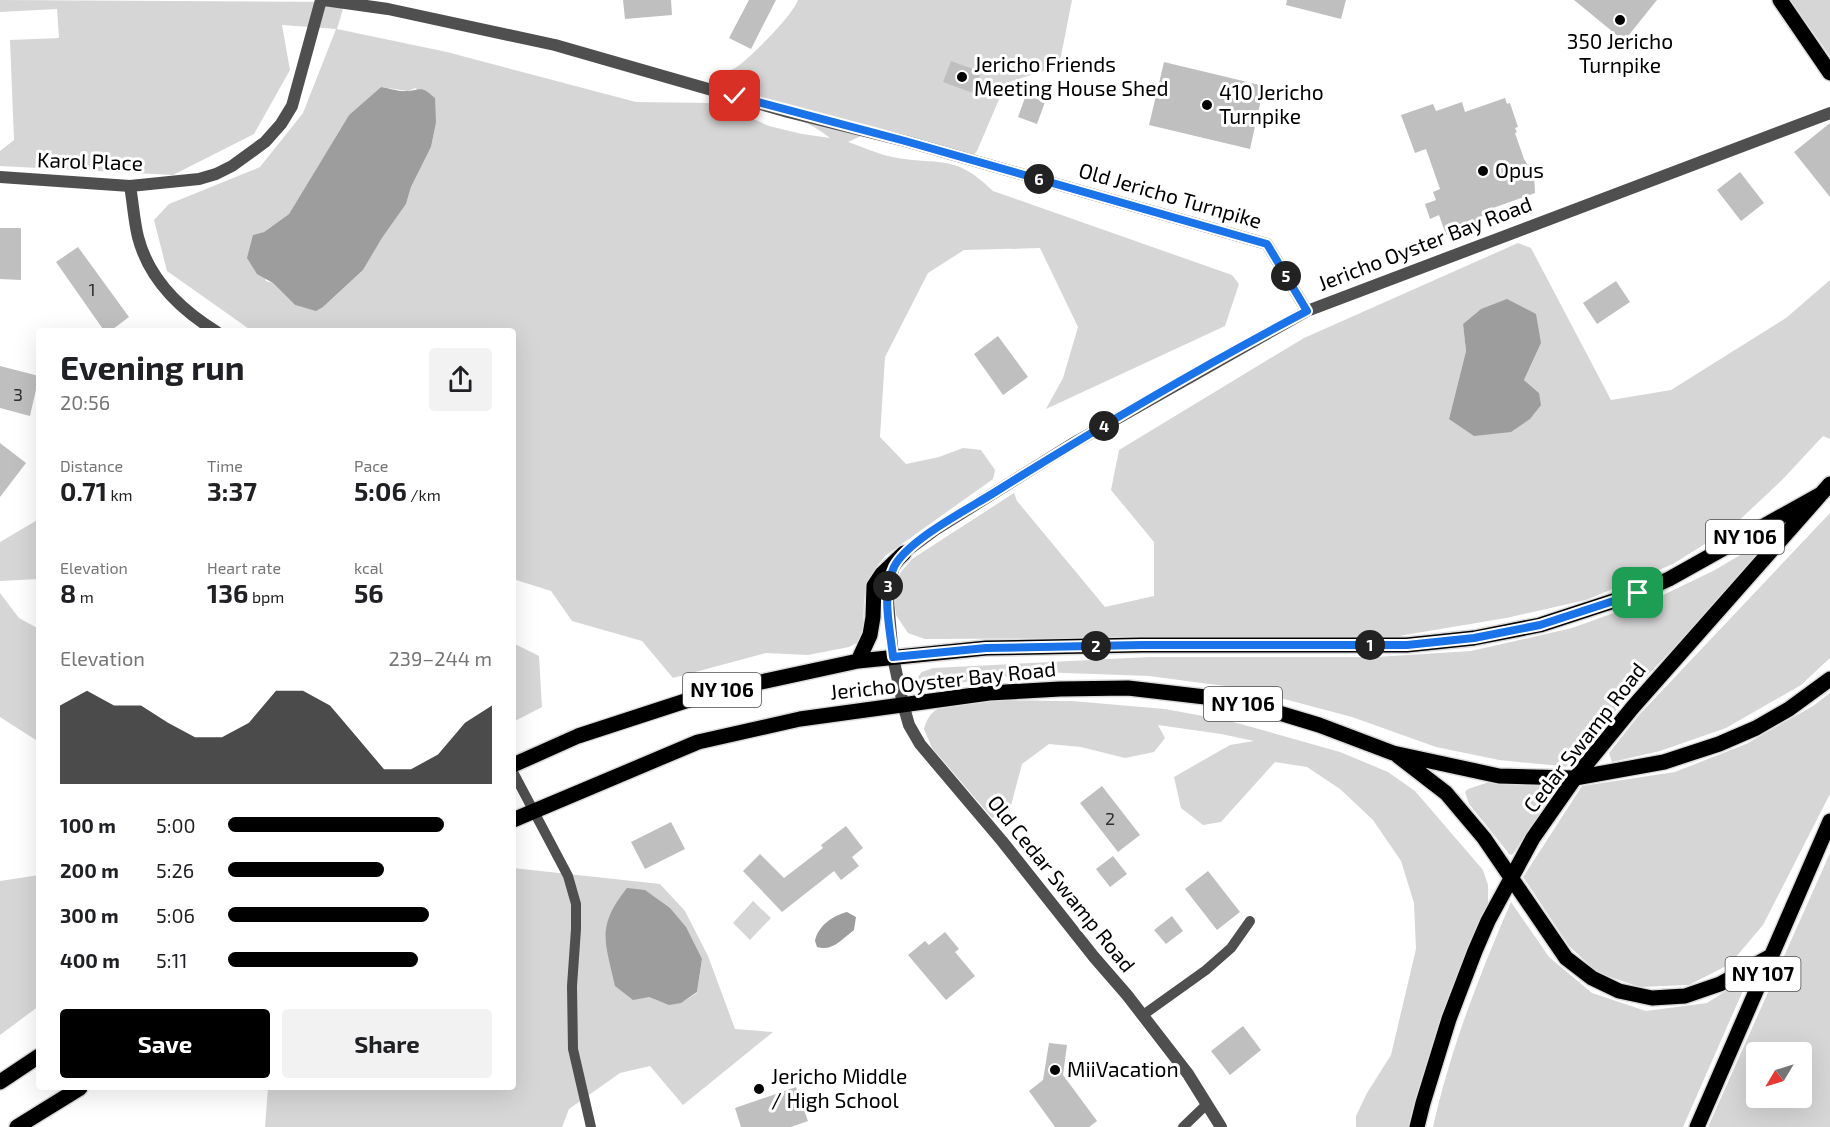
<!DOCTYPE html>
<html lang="en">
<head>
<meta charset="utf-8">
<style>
	body { margin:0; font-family:"Exo 2",sans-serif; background:#f2f2f2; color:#202124; height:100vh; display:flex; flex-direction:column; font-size:22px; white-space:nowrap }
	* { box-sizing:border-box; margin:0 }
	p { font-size:20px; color:#757577 }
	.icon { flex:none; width:33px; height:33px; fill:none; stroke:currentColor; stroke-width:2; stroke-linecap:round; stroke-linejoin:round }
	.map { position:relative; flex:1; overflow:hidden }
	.side { position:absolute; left:36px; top:328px; width:480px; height:762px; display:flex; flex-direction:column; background:#fff; border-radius:6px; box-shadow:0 6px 24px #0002 }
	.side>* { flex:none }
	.needle { width:39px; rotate:232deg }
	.buttons { position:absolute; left:1746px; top:1042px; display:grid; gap:12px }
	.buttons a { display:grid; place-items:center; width:66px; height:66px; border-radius:6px; background:#fff; box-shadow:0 6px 24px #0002; font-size:30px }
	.pin { position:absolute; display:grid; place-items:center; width:51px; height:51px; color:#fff; margin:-26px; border-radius:12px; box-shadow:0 3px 9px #0006 }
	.km { position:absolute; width:30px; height:30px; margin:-15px; border-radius:50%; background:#222; color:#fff; font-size:16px; line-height:30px; text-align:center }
	.round { display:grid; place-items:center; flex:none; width:63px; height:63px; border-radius:6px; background:#f2f2f2 }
	.head { display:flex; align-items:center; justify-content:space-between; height:102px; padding:0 24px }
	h1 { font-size:33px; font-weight:700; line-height:45px }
	.stats { display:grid; grid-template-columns:repeat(3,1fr); gap:9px; height:102px; padding:6px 24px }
	.stats div { display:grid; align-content:center }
	.stats b { font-size:26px; font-weight:700 }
	.stats small { font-size:16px; font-weight:400 }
	.stats p { font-size:16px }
	.chart { height:168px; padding:12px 24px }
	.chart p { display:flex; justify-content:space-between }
	.chart svg { width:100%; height:108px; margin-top:6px; fill:#000; opacity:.7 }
	.primary-button { display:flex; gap:12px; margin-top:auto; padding:12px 24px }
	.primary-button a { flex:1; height:69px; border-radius:6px; background:#000; color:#fff; font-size:24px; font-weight:700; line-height:69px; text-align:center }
	.primary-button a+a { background:#f2f2f2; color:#202124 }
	ul { padding:0 24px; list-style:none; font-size:20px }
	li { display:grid; grid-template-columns:96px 72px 1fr; align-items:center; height:45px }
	li i { height:15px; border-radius:8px; background:#000 }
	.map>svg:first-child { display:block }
</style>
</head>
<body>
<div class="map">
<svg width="1830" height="1127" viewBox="0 0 1830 1127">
	<rect width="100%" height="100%" fill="#fff"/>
	<path fill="#d6d6d6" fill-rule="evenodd" d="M0,0l345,2 -8,27 110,23 189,50 74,1 16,4 43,19 33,8 28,4c-32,-28 -86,-28 -114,-63 8,-3 16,-4 22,-9 15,-11 54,-50 60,-66h274l-13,66 -53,17 -29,68 -5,5 -88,-24 -23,4 -13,6c13,4 27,11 40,14 48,11 65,-5 105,35l239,84 7,9 -14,42 -179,83 17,-31 15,-51 -38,-79 -76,2 -36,23 -43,84 -5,80 26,27 33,-7 24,-9 18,2 14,20 -2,9 -108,77c-9,11 -18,23 -20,38 -3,19 1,29 -6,48l-10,5 -41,8 -42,-2 -93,25 -31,-37 -70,-20 -21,-30 -38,-12v-247l-261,-1 -85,-60 -13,-51 15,-16 91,-37 43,-54 33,-84 -54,-4 8,45 -36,64 -81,41 -173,-9v-15l14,-11 -4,-100 49,-2 -2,-29 -57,3zM381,87l26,4 9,-3 20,35 -5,24 -20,40 -5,17 -24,34 -19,32 -40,37 -13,2 -15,-4 -22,-22 -7,-2 -13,-46 11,-3 25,-18 60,-99z
		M1790,0h40v56z
		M1518,243l13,5 80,152 60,-10 115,-72 44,-38v159l-7,-3 -41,44 -50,47 -59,37 -87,36 -80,18 -107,18 -474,3 -17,-6 -12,-18 -3,-22 7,-20 12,-14 102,-66 3,8 88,106 49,-11v-54l-43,-52 8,-40 185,-112zM1481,309l60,34 -17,37 15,13 -90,26 17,-68 -3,-27z
		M1830,513v145l-29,27 -75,43 -66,23 -48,11 -3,-9 30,-38z
		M39,519v60l-39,2v-39z
		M1754,547l4,6 -54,64 -76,78 -57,72 -72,-7 -63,-13 -84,-30 -105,-28 -98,-13 -111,-4 -101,14 -16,-5 -3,-4 4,-5 11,-4 217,-11h226l95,-6 101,-23 89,-32 52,-25z
		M0,593l19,25 20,11v113l-39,-25z
		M513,643l26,13 3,51 -29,15z
		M1830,693v101l-67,131 -33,39 -41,21 -49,2 -42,-14 -29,-27 -46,-69 59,-91 93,-14 71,-28 67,-38z
		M1072,701l93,8 65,12 110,31 48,20 27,19 68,79 5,15v18l-75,224h-57v-11l11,-23 24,-38 25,-106 -2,-46 -13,-42 -28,-41 -33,-31 -33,-22 -32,-5 -54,60 -18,3 -22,-17 -7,-31 56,-32 24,-4 -33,-7 -63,-9 7,13 -11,14 -29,6 -44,-11 -32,-3 -27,20 -13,49 -17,5 -60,-70 -8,-19c2,-7 5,-15 12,-19 25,-13 105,-9 136,-9z
		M1492,781l62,6v5l-41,62 -3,1 -41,-51 -4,-12 3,-3z
		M1830,853v274h-122zM1756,1053h46v45h-46z
		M513,868l147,16 25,27 23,45 27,73 38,3 -90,73 -33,-39 -30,7 -51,36 -7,18h-297l3,-39h245zM702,959l-5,34c-21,14 -25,13 -48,4z
		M39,875v131l-39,29v-154z
		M753,901l18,17 -21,22 -17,-17z
		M1511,902l38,55 43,36 54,18 61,-8 34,-22 4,5 -62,141h-250c18,-80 46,-151 78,-225z"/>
	<path fill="#9d9d9d" d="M381,87c8,1 18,5 26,4 17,-2 14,-5 28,7l1,25 -5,24 -20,40 -5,17 -24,34 -19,32 -40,37 -7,4 -21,-6 -22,-22 -16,-9 -10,-16 6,-23 11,-3 25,-18 60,-99z
		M1507,299l29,15 5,29 -17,37 15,13 2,12 -11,14 -19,13 -37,4 -25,-17 17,-68 -3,-27 18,-15z
		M627,888l18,2 25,18 16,19 16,32 -5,33 -16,11 -12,2 -20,-8 -16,3 -18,-14c-10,-45 -19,-59 12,-98z
		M847,912l9,5 -2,13c-12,9 -22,22 -37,17l-2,-6c3,-15 17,-25 32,-29z"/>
	<path fill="#bfbfbf" d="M623,0h48l1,15 -47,4z
		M749,0h27l-25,49 -22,-11z
		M1287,0h59l-5,19 -55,-14z
		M1574,0h83l-33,41z
		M951,61l30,11 -8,21 -30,-11z
		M1164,62l100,24 -14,63 -101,-24z
		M1026,95l19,7 -8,22 -19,-7z
		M1505,98l2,6 3,-1 8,24 -3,1 2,4 -2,1 9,26 10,16 1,18 -53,19 1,4 -3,1 2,6 -36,12 -7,-20 -9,4 -5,-15 11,-4 -3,-8 7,-3 -14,-40 -11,4 -14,-38 32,-11 3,7 26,-9 3,10z
		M1830,123v74l-36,-45z
		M1740,172l24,31 -23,18 -24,-31z
		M0,228h21v52l-21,-1z
		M78,247l51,70 -20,15h-4l-49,-70z
		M1616,281l14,21 -33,22 -14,-21z
		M998,336l30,41 -25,18 -29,-41z
		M0,366l39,10 -9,40 -30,-8z
		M0,443l26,20 -26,34z
		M1102,786l38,49 -22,17 -38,-49z
		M671,822l14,27 -40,20 -14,-27z
		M846,826l17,22 -11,9 7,9 -18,14 -7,-9 -52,41 -39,-41 17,-17 24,24 39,-30 -2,-3z
		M1113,856l14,18 -17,13 -14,-18z
		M1208,871l32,41 -23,18 -32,-41z
		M1172,916l11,15 -17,13 -12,-14z
		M945,932l14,17 -4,3 20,24 -29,24 -38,-45 17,-14 4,4z
		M1243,1026l18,24 -31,25 -19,-24z
		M1049,1043l18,2 -4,30 34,46 -8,6h-34l-26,-36 14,-11z
		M796,1087l12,34 -17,6h-50l-6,-19z"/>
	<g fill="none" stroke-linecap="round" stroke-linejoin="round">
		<defs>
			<path id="primary" d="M1780,0l50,73
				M858,661l12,-26 3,-18 1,-31 8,-12 22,-21
				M1398,756l48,37 38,45 82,120 26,20 27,13 33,7 33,-2 35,-12 51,-28
				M513,765l65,-29 132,-43 148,-32 128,-13 155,-3h266l67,-7 66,-13 98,-32 31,-14 152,-85
				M513,820l185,-78 102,-23 189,-26 71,-4 68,-1 86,10 42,8 63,19 74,28 106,23 76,2 89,-16 55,-18 37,-16 33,-19 41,-30
				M0,1082l39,-26
				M17,1127l63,-39
				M1417,1127l6,-24 26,-84 26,-68 13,-30 45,-83 42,-60 58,-71 197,-223
				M1697,1127l133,-306"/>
		</defs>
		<use href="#primary" stroke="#dbdbdb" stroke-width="18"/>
		<path stroke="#4f4f4f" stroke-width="10" d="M513,772l55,104 8,28v25l-4,57 1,63 18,78
			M1143,1015l63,-45 25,-22 19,-27
			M1183,1127l24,-23"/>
		<path stroke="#4f4f4f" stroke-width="12" d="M324,0l64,9 167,36 233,67 117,29 362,103 40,67
			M0,177l130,9 69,-7 17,-5 16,-8 33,-24 16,-18 11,-18 29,-106
			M130,186c3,17 4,35 8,51 11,43 43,73 79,95
			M1221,1127l-33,-53 -61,-79 -33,-38 -92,-116 -82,-97 -11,-19 -6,-21 -10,-47 -6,-67 7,-23 10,-14 31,-23 137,-86 235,-133 523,-198"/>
		<use href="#primary" stroke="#000" stroke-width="15"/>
	</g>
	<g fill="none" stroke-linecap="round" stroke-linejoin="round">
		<defs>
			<path id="route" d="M735,96l170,45 362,103 40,67c-108,57 -213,119 -315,183 -26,16 -85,47 -98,73 -13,28 -4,60 -1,90l93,-9 155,-3h266l67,-7 66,-13 98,-32"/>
		</defs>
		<use href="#route" stroke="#fff" stroke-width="12"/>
		<use href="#route" stroke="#1a73e8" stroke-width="8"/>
	</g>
	<g fill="#000" stroke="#fff" stroke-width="2">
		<circle cx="1620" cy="20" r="6"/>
		<circle cx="962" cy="77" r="6"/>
		<circle cx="1207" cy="105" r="6"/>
		<circle cx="1483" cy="171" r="6"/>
		<circle cx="1055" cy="1070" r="6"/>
		<circle cx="759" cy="1089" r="6"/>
	</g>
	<g text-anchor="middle" stroke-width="6" stroke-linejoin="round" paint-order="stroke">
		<g font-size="18" fill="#303030">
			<text x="92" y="296">1</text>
			<text x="18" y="401">3</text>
			<text x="1110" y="825">2</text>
		</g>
		<g fill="#fff" stroke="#4c4c4c" stroke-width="1.5">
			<rect x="1706" y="520" width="78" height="34" rx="4.5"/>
			<rect x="683" y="673" width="78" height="34" rx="4.5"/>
			<rect x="1204" y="687" width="78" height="34" rx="4.5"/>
			<rect x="1725.5" y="957" width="75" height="34" rx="4.5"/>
		</g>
		<g font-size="20" font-weight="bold" fill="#000">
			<text x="1745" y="544">NY 106</text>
			<text x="722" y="697">NY 106</text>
			<text x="1243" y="711">NY 106</text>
			<text x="1763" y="981">NY 107</text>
		</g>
		<g font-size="21" fill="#000" stroke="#fff" text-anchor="start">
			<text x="1620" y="49" text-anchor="middle">350 Jericho<tspan x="1620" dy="24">Turnpike</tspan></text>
			<text x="974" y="72">Jericho Friends<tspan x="974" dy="24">Meeting House Shed</tspan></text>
			<text x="1219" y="100">410 Jericho<tspan x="1219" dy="24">Turnpike</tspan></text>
			<text x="1495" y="178">Opus</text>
			<text x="1067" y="1077">MiiVacation</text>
			<text x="771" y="1084">Jericho Middle<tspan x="771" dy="24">/ High School</tspan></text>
		</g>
		<g font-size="21" fill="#000" stroke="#fff">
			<text transform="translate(90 162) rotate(2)" y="7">Karol Place</text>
			<text transform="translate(1170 196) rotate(16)" y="7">Old Jericho Turnpike</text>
			<text transform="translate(1425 244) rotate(-21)" y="7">Jericho Oyster Bay Road</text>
			<text transform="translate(943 681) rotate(-6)" y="7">Jericho Oyster Bay Road</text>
			<text transform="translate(1585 738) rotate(-52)" y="7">Cedar Swamp Road</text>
			<text transform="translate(1061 884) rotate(51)" y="7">Old Cedar Swamp Road</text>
		</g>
	</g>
</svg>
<div class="buttons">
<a><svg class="needle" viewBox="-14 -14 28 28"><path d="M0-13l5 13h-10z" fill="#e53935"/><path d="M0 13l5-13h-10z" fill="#757577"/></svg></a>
</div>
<div class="pin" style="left:1638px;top:593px;background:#1e9e55"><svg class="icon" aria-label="arrive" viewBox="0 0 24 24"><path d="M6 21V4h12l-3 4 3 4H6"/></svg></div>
<div class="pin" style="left:735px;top:96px;background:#d93025"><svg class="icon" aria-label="check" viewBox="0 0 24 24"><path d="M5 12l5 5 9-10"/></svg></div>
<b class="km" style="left:1370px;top:645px">1</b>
<b class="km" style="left:1096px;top:646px">2</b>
<b class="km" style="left:888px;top:586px">3</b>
<b class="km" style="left:1104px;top:426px">4</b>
<b class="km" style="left:1286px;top:276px">5</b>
<b class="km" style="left:1039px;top:179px">6</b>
<section class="side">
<div class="head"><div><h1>Evening run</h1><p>20:56</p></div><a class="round"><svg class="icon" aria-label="share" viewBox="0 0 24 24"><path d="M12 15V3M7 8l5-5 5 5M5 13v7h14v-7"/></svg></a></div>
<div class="stats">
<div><p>Distance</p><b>0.71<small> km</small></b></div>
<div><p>Time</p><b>3:37</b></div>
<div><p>Pace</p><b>5:06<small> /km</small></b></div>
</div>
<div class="stats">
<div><p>Elevation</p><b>8<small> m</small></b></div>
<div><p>Heart rate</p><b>136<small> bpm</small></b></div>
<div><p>kcal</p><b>56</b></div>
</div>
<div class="chart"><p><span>Elevation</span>239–244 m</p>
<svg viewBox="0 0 160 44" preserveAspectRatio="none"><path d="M0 44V12L10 6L20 12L30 12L40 19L50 25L60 25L70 19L80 6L90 6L100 12L110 25L120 38L130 38L140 32L150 19L160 12V44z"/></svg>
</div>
<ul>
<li><b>100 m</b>5:00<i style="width:82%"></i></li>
<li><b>200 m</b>5:26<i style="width:59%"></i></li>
<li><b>300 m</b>5:06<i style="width:76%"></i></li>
<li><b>400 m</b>5:11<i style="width:72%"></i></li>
</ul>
<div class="primary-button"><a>Save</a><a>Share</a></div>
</section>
</div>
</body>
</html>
